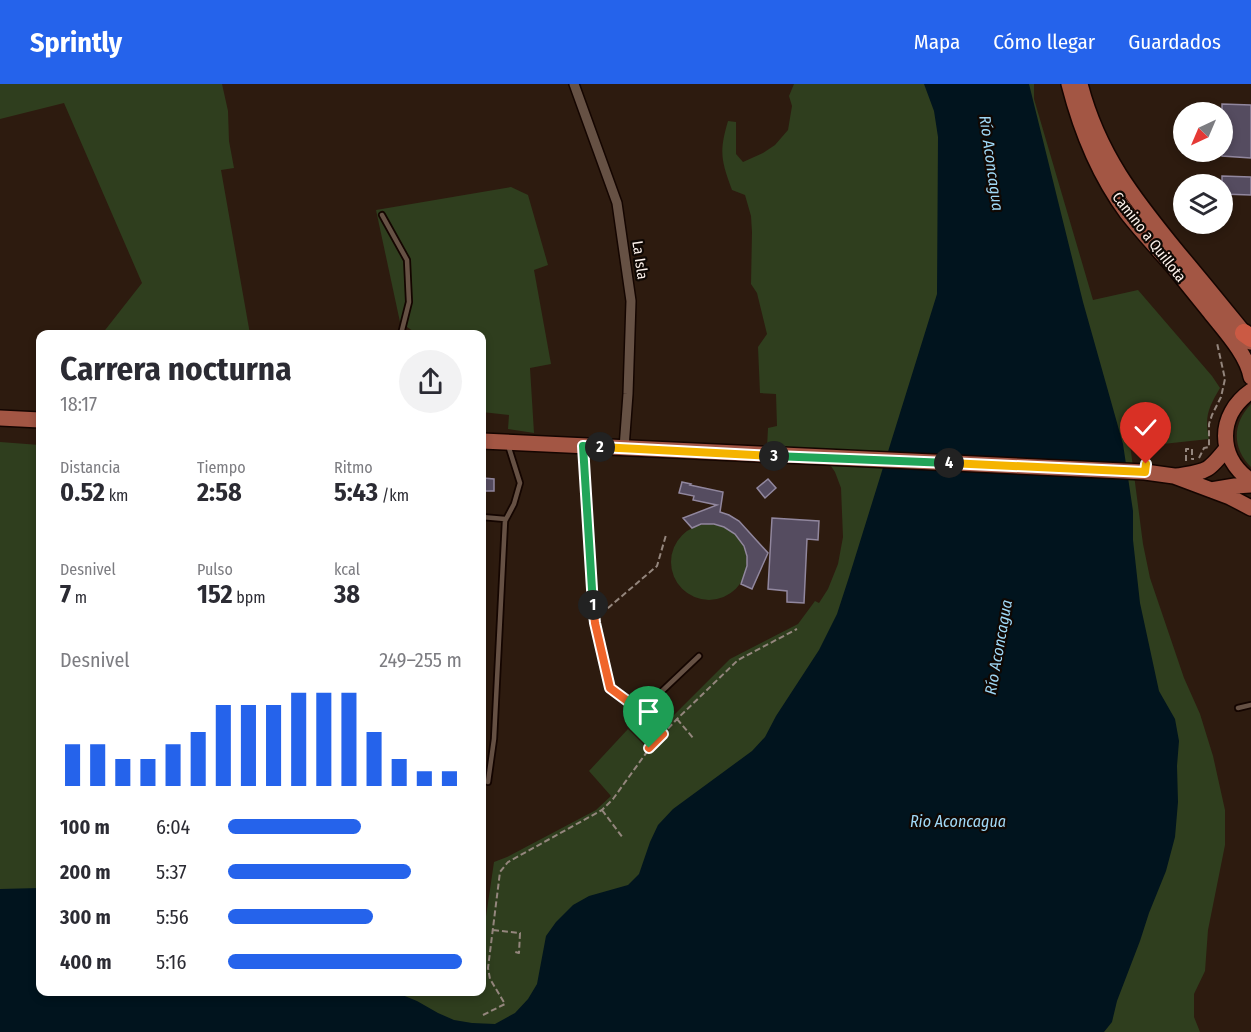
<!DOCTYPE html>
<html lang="es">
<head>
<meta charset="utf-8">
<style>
	body { margin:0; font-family:"Fira Sans Condensed",sans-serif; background:#f2f2f3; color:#2b2b33; height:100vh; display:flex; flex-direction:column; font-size:22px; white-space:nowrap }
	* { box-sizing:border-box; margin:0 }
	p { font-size:20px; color:#7c7c81 }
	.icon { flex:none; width:33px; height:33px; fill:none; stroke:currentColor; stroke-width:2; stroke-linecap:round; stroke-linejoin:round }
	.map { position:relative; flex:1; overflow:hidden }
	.sheet { position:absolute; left:36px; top:246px; width:450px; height:666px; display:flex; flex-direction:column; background:#fff; border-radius:12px; box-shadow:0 3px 9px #0003 }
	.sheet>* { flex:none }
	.needle { width:39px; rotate:224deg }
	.tools { position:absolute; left:1173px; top:18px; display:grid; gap:12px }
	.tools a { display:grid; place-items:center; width:60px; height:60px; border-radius:50%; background:#fff; box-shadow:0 3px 9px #0003; font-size:30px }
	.pin { position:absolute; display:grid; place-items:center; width:51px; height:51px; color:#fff; margin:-62px -26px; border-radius:50% 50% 50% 0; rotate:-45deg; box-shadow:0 0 6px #0007 }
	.pin .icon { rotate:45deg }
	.km { position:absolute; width:30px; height:30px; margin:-15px; border-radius:50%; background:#222; color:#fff; font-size:16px; line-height:30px; text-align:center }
	.round { display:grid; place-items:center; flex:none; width:63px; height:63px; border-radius:32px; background:#f2f2f3 }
	.head { display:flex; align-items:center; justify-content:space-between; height:102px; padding:0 24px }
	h1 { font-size:33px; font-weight:700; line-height:45px }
	.stats { display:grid; grid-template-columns:repeat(3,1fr); gap:9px; height:102px; padding:6px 24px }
	.stats div { display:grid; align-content:center }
	.stats b { font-size:26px; font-weight:700 }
	.stats small { font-size:16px; font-weight:400 }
	.stats p { font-size:16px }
	.chart { height:168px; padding:12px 24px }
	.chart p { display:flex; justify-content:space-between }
	.chart svg { width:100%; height:108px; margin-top:6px; stroke:#2563eb; stroke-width:6 }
	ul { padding:0 24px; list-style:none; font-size:20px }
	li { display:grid; grid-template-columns:96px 72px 1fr; align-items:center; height:45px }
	li i { height:15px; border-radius:8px; background:#2563eb }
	header { display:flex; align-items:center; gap:36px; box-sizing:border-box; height:84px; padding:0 30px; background:#2563eb; color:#fff }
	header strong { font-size:28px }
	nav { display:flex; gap:33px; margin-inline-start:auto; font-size:21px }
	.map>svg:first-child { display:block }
</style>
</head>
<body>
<header>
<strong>Sprintly</strong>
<nav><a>Mapa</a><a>Cómo llegar</a><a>Guardados</a></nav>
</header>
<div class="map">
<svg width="1251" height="948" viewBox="0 0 1251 948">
	<rect width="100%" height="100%" fill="#2d1b0f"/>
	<path fill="#2f3e1e" d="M0,0h222l6,27 1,30 5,27 -13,2 29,164h-148l40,-51 -78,-180 -64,16z
		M794,0h240v15l59,201 45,-10 74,86 8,12c-11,19 -16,28 -11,51l-46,5h-33l13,100 7,34 34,100 16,36 13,42 12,54v35l-17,85 -3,41 -11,23v23l6,15h-1200v-590l40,3v547h442v-66l2,4 10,-68 13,-5 89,-47 15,-14 -22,-25 39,-42 17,17 18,-20 67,-67 68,-35 17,-23 4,2 9,-14 10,-25 5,-27 -2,-49 -6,-16 -15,-22 -53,-2 1,-20 9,-2 -1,-32 -16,-1 -2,-46 9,-13 -10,-41 -6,-9 1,-52 -1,-16 -6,-21 -13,-5c-11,-30 -13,-38 -4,-69l8,1v32l7,8 20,-9 12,-8 13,-15 4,-24 -3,-10z
		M511,103l17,8 20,70 -14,5 17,94 -21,4 4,65 -26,-4 1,-14 -27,-3v-78h-65l-17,-12 -24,-112z
		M1251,320v63c-19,-19 -19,-43 0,-63z
		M671 478a38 38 0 1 1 76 0a38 38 0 1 1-76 0Z"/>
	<path fill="#01141e" d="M924,0h105l54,218 40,142 10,67v29l7,63 19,88 16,28 4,22 -2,25 1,36 -3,35 -9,34 -17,42 -9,28 -23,60 -5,21 -8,10h-1104v-143l40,-1v104h355l22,9 21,12 16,7 18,3 23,1 20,-11 13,-14 9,-15 9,-48 10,-14 17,-17 16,-9 39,-11 11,-11 11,-32 8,-17 15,-16 79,-58 13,-14 11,-21 43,-66 18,-36 12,-37 88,-283 1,-157 -4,-26z"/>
	<path fill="#554c60" stroke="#91879e" stroke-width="1.5" d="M1222,20l29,1v53l-29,-2z
		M1222,92l29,1v18l-29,-1z
		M483,394l11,1v12h-12z
		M768,395l8,9 -11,10 -8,-10z
		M682,398l9,2 -1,1 33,7 -3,20 9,3 10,6 29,32 -16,36 -11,-5 6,-18v-10l-3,-10 -9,-12 -11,-7 -10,-3h-13l-9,4 -9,-10 34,-13 -24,-5 1,-4 -15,-3z
		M772,434l47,3 -1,19 -11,-1 -3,64 -17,-1v-11l-19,-2z"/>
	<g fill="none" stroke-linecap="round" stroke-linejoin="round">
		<defs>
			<path id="lane" d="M382,131l25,45 2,42 -8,32
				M583,365l12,174 15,65 31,23 58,-55
				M482,433l23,2
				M1238,624l13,-3
				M488,698l6,-43 11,-218 9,-17 6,-21 -12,-38"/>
			<path id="street" d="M574,0l43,119 14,98 -3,93 -4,54"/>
			<path id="primary" d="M1069,0c12,47 29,90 58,129 14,18 30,35 45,52 13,16 25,31 38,47 14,18 37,42 41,65
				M1080,0c18,70 54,115 99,170 22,26 43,52 65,79l6,9
				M1251,307c-34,24 -34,66 0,90
				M0,334l40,2
				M482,357l663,31 29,4 56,21 21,11
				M1177,392c30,-5 30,-3 50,-28
				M1211,406l24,-4 16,-1"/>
			<path id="highway" d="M1244,249l7,5"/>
		</defs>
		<use href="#lane" stroke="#140500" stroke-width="8"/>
		<use href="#street" stroke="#140500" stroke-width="12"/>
		<use href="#primary" stroke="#140500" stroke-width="18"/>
		<use href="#highway" stroke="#140500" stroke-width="21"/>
		<path stroke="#94867d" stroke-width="2" stroke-dasharray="6 3" stroke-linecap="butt" d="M1199,374l5,-10 5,-1v-23l3,-9 9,-18 4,-18 -8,-36
			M1186,377v-12h6v10h2
			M601,530l56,-48 9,-31
			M647,634l15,15
			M677,635l17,20
			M602,726l21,28
			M493,846l27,3 -1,20 -4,-1
			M483,931l22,-11 -15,-25 -2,-11 12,-96 8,-10 94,-52 11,-11 36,-50 28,-30 61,-59 59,-31"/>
		<use href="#lane" stroke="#665144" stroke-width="4.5"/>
		<use href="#street" stroke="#665144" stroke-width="9"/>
		<use href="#primary" stroke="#a35644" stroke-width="15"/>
		<use href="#highway" stroke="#cb5a44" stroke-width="18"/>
	</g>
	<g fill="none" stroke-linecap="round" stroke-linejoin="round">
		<defs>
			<path id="split-1" d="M593,521l2,18 15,65 31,23 22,23 -14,14"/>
			<path id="split-2" d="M593,521l-10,-159 17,1"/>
			<path id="split-3" d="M600,363l174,9"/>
			<path id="split-4" d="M774,372l175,7"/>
			<path id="split-5" d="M949,379l196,9 1,-8"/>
		</defs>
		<use href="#split-1" stroke="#fff" stroke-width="12"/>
		<use href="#split-2" stroke="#fff" stroke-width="12"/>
		<use href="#split-3" stroke="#fff" stroke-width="12"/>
		<use href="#split-4" stroke="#fff" stroke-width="12"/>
		<use href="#split-5" stroke="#fff" stroke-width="12"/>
		<use href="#split-1" stroke="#f0652b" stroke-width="8"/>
		<use href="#split-2" stroke="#22a559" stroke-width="8"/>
		<use href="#split-3" stroke="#f5b400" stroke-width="8"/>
		<use href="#split-4" stroke="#22a559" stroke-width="8"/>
		<use href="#split-5" stroke="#f5b400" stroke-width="8"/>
	</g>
	<g text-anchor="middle" stroke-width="4.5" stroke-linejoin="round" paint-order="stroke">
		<g font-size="15" fill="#fdf2ec" stroke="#0f0804">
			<text transform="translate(1149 153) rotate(52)" y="5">Camino a Quillota</text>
			<text transform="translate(640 176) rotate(82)" y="5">La Isla</text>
		</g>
		<g font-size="16" font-style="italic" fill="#a1d9f7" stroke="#0f0804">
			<text transform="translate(992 79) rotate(82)" y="6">Río Aconcagua</text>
			<text transform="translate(998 563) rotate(-80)" y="6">Río Aconcagua</text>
			<text x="958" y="743">Rio Aconcagua</text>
		</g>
	</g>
</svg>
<div class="tools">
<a><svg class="needle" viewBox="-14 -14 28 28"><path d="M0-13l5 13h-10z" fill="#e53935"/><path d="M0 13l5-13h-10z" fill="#7c7c81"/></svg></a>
<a><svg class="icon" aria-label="layers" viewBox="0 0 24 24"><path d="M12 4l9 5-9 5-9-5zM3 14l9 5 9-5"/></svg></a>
</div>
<div class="pin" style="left:649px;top:664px;background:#1e9e55"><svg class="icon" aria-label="arrive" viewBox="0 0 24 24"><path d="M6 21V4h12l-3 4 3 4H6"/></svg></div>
<div class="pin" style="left:1146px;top:380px;background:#d93025"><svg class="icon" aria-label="check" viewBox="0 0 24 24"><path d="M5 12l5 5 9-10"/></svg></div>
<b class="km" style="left:593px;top:521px">1</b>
<b class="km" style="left:600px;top:363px">2</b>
<b class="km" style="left:774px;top:372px">3</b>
<b class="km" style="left:949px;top:379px">4</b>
<section class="sheet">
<div class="head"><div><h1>Carrera nocturna</h1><p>18:17</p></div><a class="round"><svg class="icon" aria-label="share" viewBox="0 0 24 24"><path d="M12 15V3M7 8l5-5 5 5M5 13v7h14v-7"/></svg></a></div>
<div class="stats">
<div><p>Distancia</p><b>0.52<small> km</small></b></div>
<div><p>Tiempo</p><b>2:58</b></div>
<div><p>Ritmo</p><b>5:43<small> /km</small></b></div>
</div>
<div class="stats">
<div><p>Desnivel</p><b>7<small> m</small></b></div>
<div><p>Pulso</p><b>152<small> bpm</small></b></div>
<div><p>kcal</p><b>38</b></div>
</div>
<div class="chart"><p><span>Desnivel</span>249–255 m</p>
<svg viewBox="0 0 160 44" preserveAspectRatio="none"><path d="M5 44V27M15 44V27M25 44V33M35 44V33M45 44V27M55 44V22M65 44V11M75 44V11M85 44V11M95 44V6M105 44V6M115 44V6M125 44V22M135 44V33M145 44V38M155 44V38"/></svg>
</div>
<ul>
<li><b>100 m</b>6:04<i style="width:57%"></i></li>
<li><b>200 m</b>5:37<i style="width:78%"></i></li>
<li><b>300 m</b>5:56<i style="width:62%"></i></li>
<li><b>400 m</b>5:16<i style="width:100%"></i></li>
</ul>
</section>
</div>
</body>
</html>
